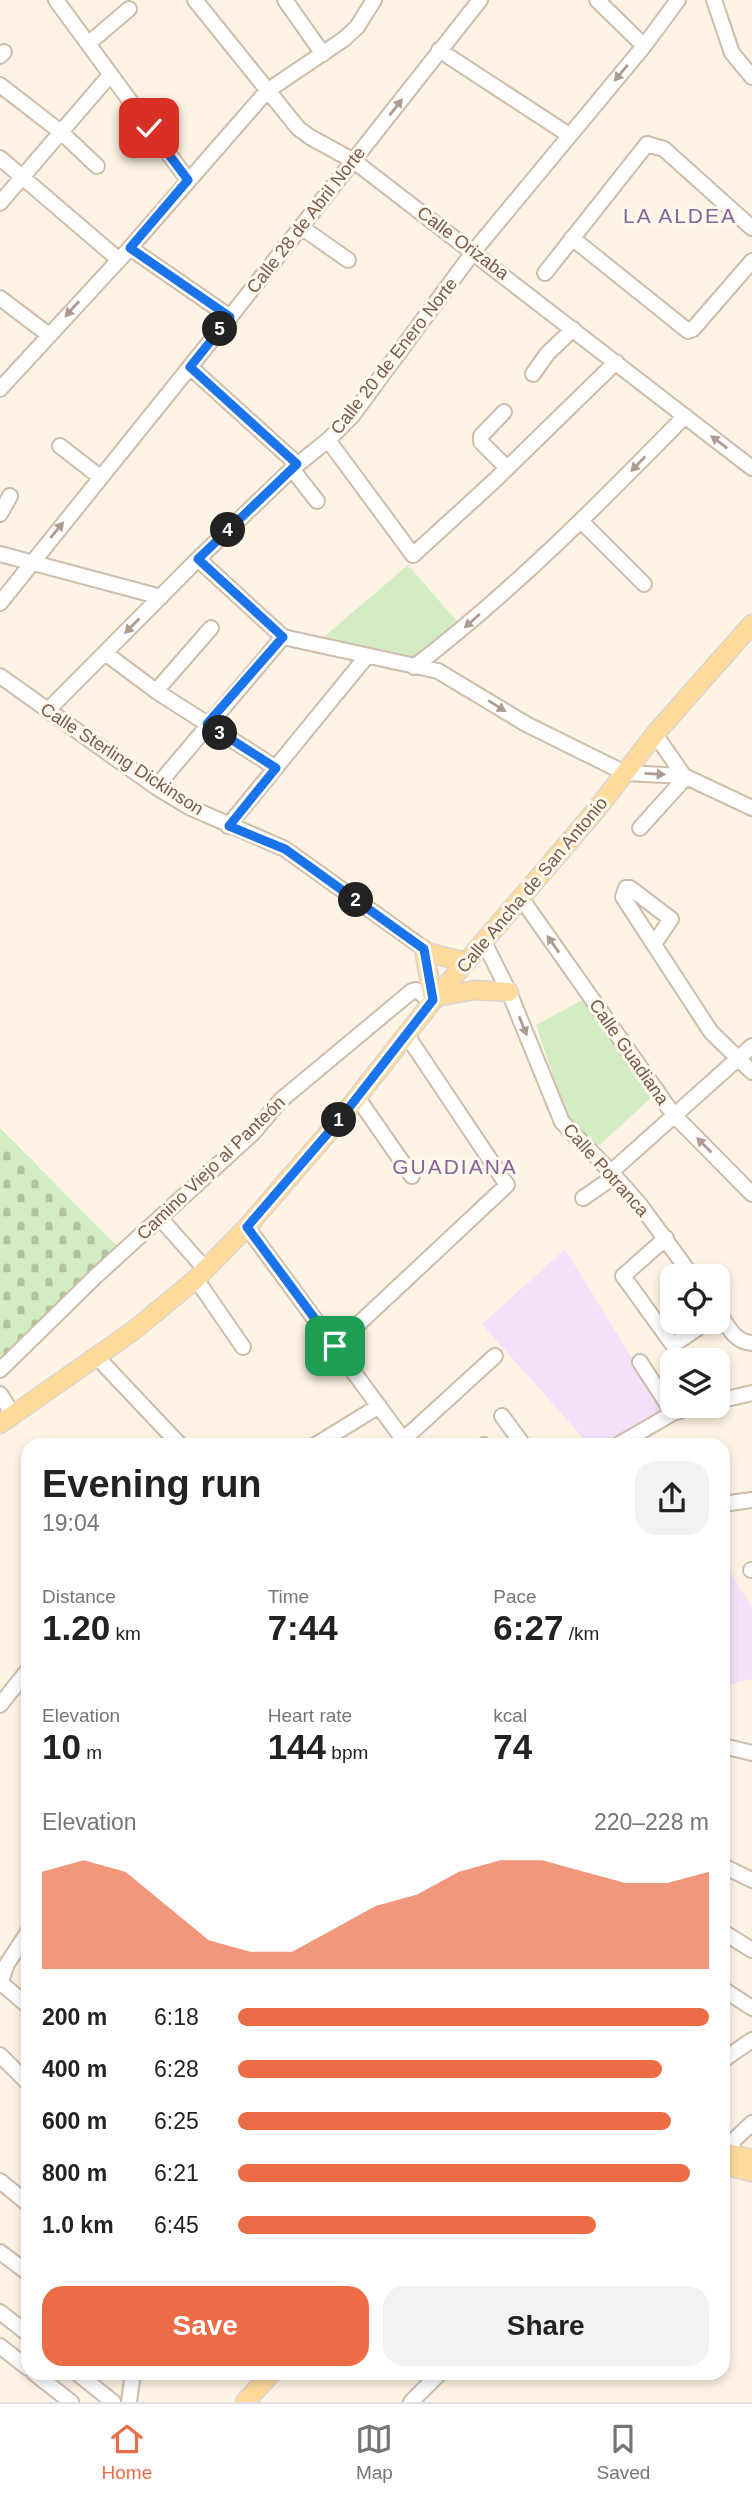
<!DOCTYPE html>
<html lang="en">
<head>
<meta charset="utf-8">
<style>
	body { margin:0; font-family:Helvetica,sans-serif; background:#f2f2f2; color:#222; height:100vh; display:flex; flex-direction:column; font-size:26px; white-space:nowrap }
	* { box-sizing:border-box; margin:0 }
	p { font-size:23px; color:#767676 }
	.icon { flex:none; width:38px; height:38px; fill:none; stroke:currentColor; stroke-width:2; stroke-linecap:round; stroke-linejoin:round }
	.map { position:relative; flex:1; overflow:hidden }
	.drawer { position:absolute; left:21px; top:1438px; width:709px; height:942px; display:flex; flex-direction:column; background:#fff; border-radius:21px; box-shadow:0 4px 10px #0003 }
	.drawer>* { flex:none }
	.buttons { position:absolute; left:660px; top:1264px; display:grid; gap:14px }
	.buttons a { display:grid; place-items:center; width:70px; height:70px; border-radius:14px; background:#fff; box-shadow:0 4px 10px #0003; font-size:35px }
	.pin { position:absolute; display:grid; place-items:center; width:60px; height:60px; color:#fff; margin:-30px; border-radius:14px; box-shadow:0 4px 10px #0006 }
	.km { position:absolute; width:35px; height:35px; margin:-18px; border-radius:50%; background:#222; color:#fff; font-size:19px; line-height:35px; text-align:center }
	.round { display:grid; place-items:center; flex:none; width:74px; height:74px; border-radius:21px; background:#f2f2f2 }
	.overview { display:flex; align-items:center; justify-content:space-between; height:119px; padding:0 21px }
	h1 { font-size:38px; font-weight:700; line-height:52px }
	.stats { display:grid; grid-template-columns:repeat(3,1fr); gap:10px; height:119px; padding:7px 21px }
	.stats div { display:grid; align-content:center }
	.stats b { font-size:35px; font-weight:700 }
	.stats small { font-size:19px; font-weight:400 }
	.stats p { font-size:19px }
	.chart { height:196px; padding:14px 21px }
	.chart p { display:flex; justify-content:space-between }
	.chart svg { width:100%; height:126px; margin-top:7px; fill:#ec6c45; opacity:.7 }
	.action { display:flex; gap:14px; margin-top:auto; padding:14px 21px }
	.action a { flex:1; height:80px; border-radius:21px; background:#ec6c45; color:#fff; font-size:28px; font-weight:700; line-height:80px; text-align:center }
	.action a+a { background:#f2f2f2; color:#222 }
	ul { padding:0 21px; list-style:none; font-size:23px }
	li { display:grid; grid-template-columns:112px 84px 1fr; align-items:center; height:52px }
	li i { height:18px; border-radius:9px; background:#ec6c45 }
	.tabs { display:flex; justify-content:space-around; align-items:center; height:98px; border-top:2px solid #e0e0e0; background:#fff; font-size:19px; color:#767676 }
	.tabs a { display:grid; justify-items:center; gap:4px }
	.tabs .on { color:#ec6c45 }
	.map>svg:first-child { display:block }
</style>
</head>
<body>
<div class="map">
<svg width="752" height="2402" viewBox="0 0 752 2402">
	<defs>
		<pattern id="cemetery-stones" width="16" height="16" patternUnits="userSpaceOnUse" patternTransform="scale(1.75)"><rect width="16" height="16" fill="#d3ecc3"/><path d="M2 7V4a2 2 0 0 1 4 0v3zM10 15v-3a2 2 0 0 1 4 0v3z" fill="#b0c2a0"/></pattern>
	</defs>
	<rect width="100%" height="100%" fill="#fdf4e5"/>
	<path fill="#f1e2fa" d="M565,1249l99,161 -61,35h-14l-107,-121z
		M723,1561l29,46v72l-29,7z"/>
	<path fill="#d3ecc3" d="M408,565l54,62 -45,30 -98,-16z
		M586,998l69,96 -60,55 -30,-30 -4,-20 -25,-74z"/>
	<path fill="url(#cemetery-stones)" d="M0,1128l117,118 -117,116z"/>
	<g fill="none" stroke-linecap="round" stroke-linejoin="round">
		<defs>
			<path id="minor" d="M56,0l132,180
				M195,0l103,128 12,9 44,24 398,307
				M285,0l38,54
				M597,0l47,46
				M714,0l18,53 20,24
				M89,43l40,-34
				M439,50l130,85
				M0,56l4,-4
				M0,85l62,48 35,33
				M0,158l118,101
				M0,203l110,-128
				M301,227l47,33
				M572,238l116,93 5,-2 59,-68
				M130,248l100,69
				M545,273l102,-129 17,5 88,79
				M0,298l49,37
				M190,367l107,97
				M533,374l14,-20 26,-25
				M0,389l130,-141 137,-157 77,-52 13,-12 17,-27
				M504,412l-23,24v6l26,26
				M328,440l85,115 81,-74 122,-119
				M60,446l40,31
				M292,469l25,32
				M0,514l10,-18
				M582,522l62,62
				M0,554l161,43
				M198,559l85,78 155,34 88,53 99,49 59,3 68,32
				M0,603l230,-286 250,-317
				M105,653l51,38 120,77
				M414,667c98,-75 185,-163 271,-251
				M0,676l156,111 33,20 96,42 148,106
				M156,691l55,-63
				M47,711l151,-152 94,-90 36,-29 24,-24 122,-165 170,-205 34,-46
				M655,734l29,42
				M156,787l127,-150
				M228,826l139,-170
				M640,828l46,-51
				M521,898l152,216 79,80
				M484,942l25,50 53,130 49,50 30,34 51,70
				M654,944l17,-25 -41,-31h-4l-3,9 88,135 41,40
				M357,1097l55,79
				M611,1172l141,-126
				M583,1198l32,-22
				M160,1218l46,52
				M247,1227l161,219
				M666,1238l-43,38 50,69 35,-24
				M196,1279l47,68
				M718,1311c9,14 16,31 34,32
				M335,1346l172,-161 -101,-151
				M96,1356l85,90
				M640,1362l33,51
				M0,1370l96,-94 157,-143 28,-33 131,-109 4,-1 16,12
				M0,1394l13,21
				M718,1401l34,-8
				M502,1416l22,30
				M404,1439l91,-83
				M484,1445v1
				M314,1446l65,-40
				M616,1446l57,-33 24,-8
				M723,1504l29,-4
				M751,1570h1
				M0,1705l28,-35
				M723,1746l29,7
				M723,1866l29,14
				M723,1932l29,18
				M1,1983l27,23
				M0,1984l7,-20 21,-32
				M723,1989l29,19
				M0,2055l28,28
				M723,2060l29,-20
				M729,2153l5,-13 18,-17
				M0,2181l28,23
				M0,2252l28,21
				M0,2312l28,22
				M0,2346l28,22
				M34,2373l37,29
				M77,2373l36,29
				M129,2402l4,-29
				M411,2402l29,-29"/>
			<path id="major" d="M424,949l9,51
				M429,953l37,9
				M436,997l39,-7 34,2
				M0,1424l133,-93 63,-52 51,-52 94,-109 91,-116 165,-193 58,-75 97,-110
				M723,2152l29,7
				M723,2165l29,7
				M245,2402l27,-29"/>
		</defs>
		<use href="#minor" stroke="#cfbcab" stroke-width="18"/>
		<use href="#major" stroke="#dcd4d0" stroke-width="21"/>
		<use href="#minor" stroke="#fff" stroke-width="14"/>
		<use href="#major" stroke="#feda9b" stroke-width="18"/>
	</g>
	<defs><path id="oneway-solid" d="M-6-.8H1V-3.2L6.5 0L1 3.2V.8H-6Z" transform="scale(1.75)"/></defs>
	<g fill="#ae9c92">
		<use href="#oneway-solid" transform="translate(621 73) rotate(130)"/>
		<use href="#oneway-solid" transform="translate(396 107) rotate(-52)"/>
		<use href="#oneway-solid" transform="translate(72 309) rotate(132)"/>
		<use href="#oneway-solid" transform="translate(719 442) rotate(-142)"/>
		<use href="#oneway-solid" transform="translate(638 464) rotate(134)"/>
		<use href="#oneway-solid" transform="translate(57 530) rotate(-51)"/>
		<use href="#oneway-solid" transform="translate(472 621) rotate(138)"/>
		<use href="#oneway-solid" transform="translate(132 626) rotate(135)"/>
		<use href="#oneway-solid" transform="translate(497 706) rotate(32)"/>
		<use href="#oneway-solid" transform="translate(655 774) rotate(3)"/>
		<use href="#oneway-solid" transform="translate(553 944) rotate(-125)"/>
		<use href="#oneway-solid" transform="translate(523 1026) rotate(68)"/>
		<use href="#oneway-solid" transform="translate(704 1145) rotate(-135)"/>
	</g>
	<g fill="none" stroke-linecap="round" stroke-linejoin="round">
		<defs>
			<path id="route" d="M149,128l39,52 -58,68 100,69 -40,50 107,97 -99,95 85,78 -76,87 69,44 -47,58 56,23 139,100 9,51 -92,118 -94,109 88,119"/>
		</defs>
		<use href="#route" stroke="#fff" stroke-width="14"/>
		<use href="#route" stroke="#1a73e8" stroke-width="9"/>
	</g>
	<g text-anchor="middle" stroke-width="6" stroke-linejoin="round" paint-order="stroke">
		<g font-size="18" fill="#785a49" stroke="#fff8ed">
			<text transform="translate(306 220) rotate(-52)" y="6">Calle 28 de Abril Norte</text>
			<text transform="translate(463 243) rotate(37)" y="6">Calle Orizaba</text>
			<text transform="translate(394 356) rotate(-52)" y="6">Calle 20 de Enero Norte</text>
			<text transform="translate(122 759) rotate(33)" y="6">Calle Sterling Dickinson</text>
			<text transform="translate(532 885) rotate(-50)" y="6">Calle Ancha de San Antonio</text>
			<text transform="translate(629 1052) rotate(55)" y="6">Calle Guadiana</text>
			<text transform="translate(211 1168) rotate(-44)" y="6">Camino Viejo al Panteón</text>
			<text transform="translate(606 1170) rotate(48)" y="6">Calle Potranca</text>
		</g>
		<g font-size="21" letter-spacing="2" fill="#89649b" stroke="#fff8ed">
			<text x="680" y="223">LA ALDEA</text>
			<text x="455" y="1174">GUADIANA</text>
		</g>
	</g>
</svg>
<div class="buttons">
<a><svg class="icon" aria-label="locate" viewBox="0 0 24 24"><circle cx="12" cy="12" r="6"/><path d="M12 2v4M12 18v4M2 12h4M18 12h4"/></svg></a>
<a><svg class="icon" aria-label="layers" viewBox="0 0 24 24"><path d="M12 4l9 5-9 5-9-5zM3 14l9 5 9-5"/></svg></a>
</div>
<div class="pin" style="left:335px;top:1346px;background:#1e9e55"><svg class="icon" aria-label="arrive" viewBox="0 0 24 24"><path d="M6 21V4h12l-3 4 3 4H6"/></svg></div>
<div class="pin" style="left:149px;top:128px;background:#d93025"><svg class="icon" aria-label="check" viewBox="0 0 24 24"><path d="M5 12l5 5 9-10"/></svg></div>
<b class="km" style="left:339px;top:1120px">1</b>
<b class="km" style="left:356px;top:900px">2</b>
<b class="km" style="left:220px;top:733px">3</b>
<b class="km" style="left:228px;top:530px">4</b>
<b class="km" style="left:220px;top:329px">5</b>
<section class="drawer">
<div class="overview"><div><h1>Evening run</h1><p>19:04</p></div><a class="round"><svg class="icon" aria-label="share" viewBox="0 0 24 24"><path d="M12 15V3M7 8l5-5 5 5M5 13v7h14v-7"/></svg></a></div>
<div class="stats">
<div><p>Distance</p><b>1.20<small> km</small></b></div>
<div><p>Time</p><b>7:44</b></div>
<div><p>Pace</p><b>6:27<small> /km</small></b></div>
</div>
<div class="stats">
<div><p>Elevation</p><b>10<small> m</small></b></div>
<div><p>Heart rate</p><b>144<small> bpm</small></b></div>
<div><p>kcal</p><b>74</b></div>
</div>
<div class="chart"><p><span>Elevation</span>220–228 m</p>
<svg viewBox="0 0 160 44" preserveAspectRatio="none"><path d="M0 44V10L10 6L20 10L30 22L40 34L50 38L60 38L70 30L80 22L90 18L100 10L110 6L120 6L130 10L140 14L150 14L160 10V44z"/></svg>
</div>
<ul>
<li><b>200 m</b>6:18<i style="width:100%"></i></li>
<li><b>400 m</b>6:28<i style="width:90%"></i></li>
<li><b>600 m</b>6:25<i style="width:92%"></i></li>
<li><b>800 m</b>6:21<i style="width:96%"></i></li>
<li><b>1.0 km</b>6:45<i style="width:76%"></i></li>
</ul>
<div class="action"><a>Save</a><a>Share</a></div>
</section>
</div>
<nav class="tabs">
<a class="on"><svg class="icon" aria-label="home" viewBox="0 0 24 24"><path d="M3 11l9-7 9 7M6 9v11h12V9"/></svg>Home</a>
<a><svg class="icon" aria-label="map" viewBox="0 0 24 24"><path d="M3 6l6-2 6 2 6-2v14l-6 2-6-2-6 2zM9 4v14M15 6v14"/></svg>Map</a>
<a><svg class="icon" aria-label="saved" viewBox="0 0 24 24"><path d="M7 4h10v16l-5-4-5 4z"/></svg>Saved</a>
</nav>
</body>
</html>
